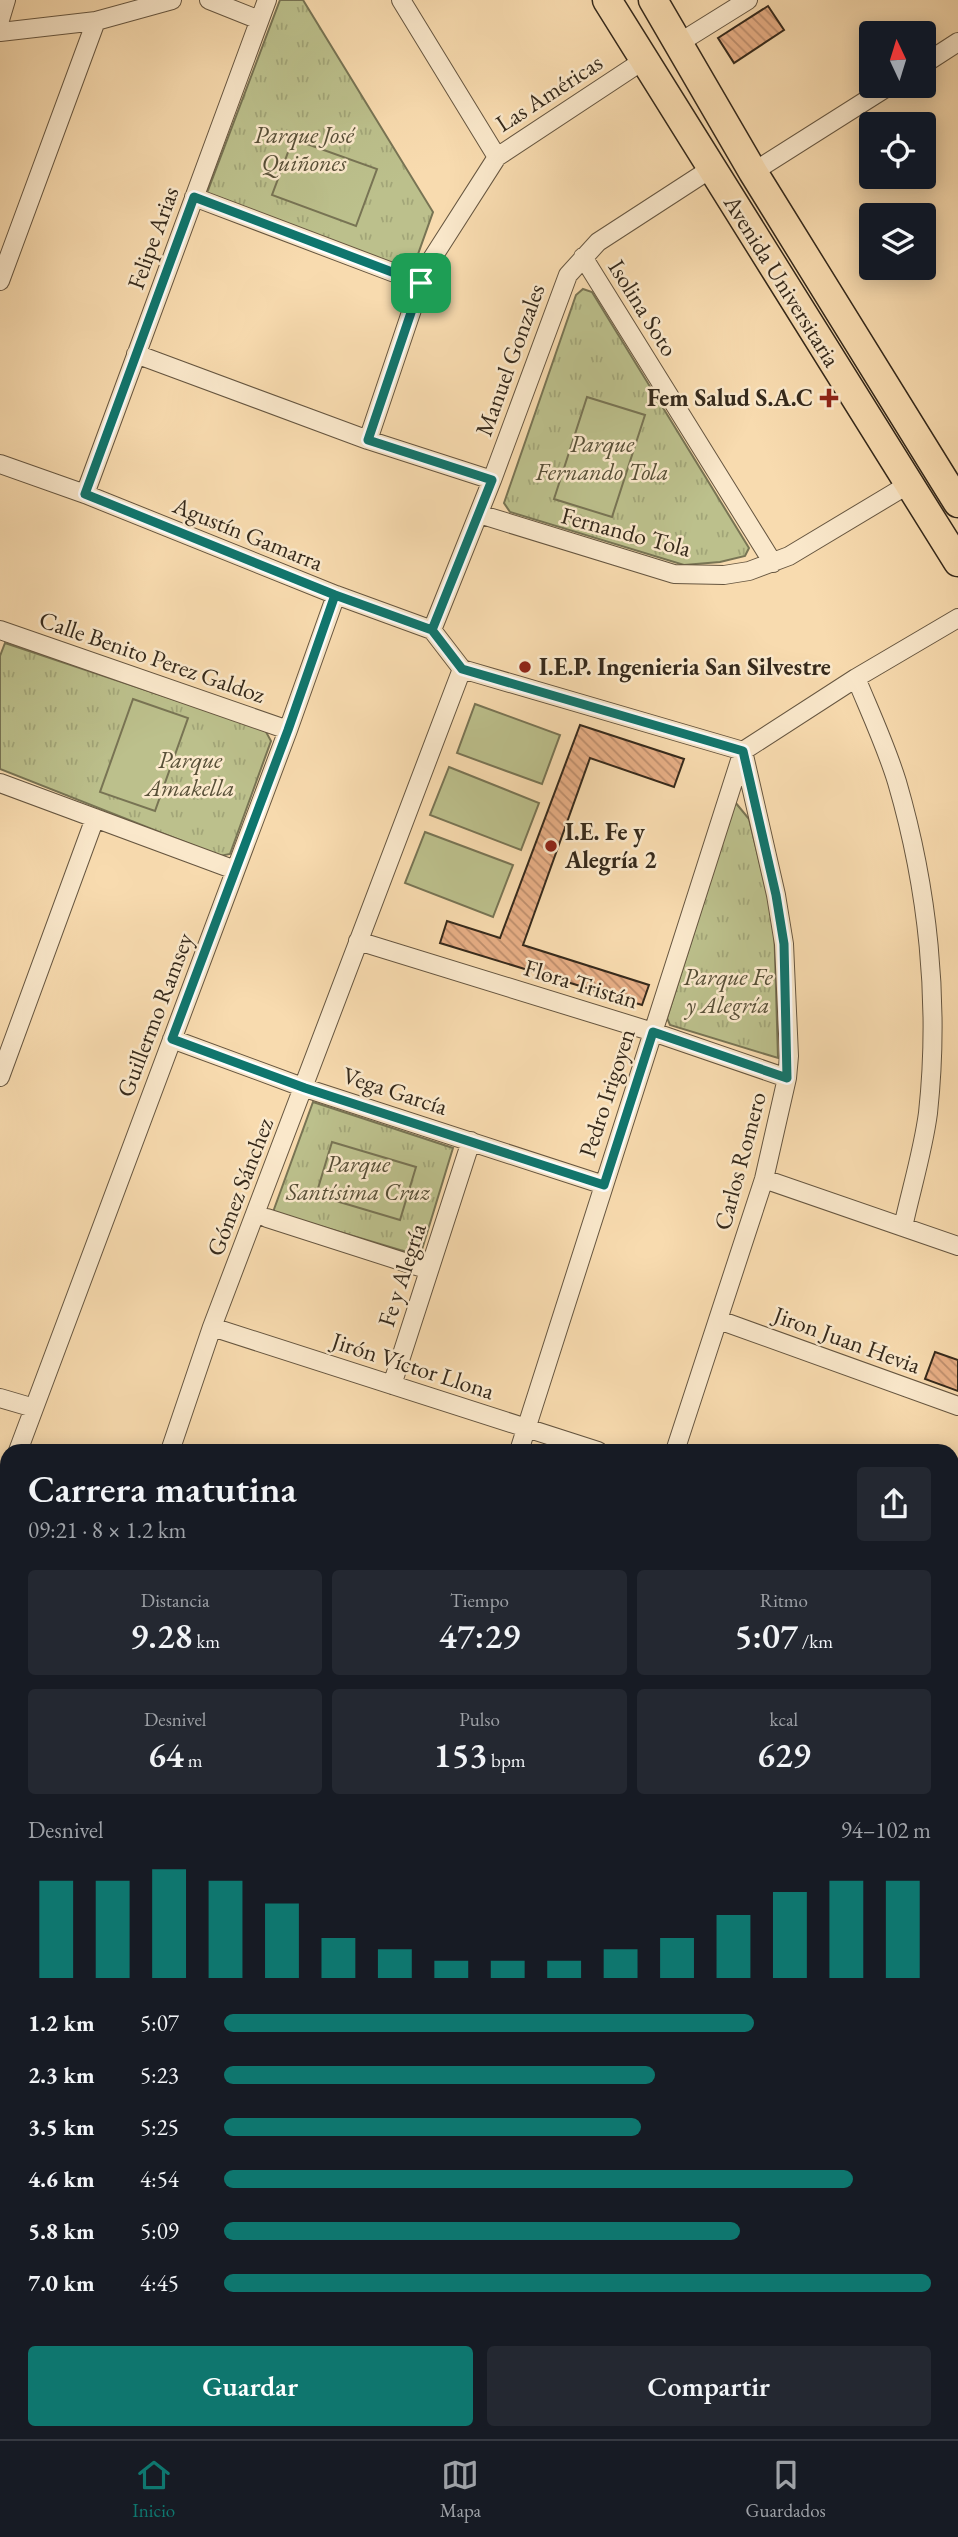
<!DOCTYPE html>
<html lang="es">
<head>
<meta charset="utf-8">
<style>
	body { margin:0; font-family:"EB Garamond",serif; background:#242831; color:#f1f3f6; height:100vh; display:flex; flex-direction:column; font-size:26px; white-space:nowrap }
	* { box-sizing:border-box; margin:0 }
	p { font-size:23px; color:#9ea1a6 }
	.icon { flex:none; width:38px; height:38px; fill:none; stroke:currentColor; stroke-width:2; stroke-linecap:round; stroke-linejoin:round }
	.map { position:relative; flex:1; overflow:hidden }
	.drawer { position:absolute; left:0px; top:1444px; width:959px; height:996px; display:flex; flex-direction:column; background:#171b24; border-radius:21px 21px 0 0; box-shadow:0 4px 18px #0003 }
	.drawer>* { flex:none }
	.needle { width:46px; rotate:356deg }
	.tools { position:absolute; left:859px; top:21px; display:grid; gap:14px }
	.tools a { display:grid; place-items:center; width:77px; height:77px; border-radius:7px; background:#171b24; box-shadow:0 4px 18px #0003; font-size:35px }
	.pin { position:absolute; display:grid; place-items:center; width:60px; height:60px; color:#fff; margin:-30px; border-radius:14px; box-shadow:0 4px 10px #0006 }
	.round { display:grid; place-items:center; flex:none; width:74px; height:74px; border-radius:7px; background:#242831 }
	.head { display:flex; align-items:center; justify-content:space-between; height:119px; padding:0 28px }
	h1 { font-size:38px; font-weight:600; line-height:52px }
	.stats { display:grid; grid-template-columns:repeat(3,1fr); gap:10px; height:119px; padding:7px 28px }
	.stats div { display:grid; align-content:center; border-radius:7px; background:#242831; text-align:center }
	.stats b { font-size:35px; font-weight:600 }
	.stats small { font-size:19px; font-weight:400 }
	.stats p { font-size:19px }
	.chart { height:196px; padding:14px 28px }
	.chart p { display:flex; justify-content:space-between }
	.chart svg { width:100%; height:126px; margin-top:7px; stroke:#0f766e; stroke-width:6 }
	.button { display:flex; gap:14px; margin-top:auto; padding:14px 28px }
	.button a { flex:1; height:80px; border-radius:7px; background:#0f766e; color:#fff; font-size:28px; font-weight:600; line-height:80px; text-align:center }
	.button a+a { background:#242831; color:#f1f3f6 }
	ul { padding:0 28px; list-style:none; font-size:23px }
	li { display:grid; grid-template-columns:112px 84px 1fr; align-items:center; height:52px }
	li i { height:18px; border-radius:9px; background:#0f766e }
	.tab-bar { display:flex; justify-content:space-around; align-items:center; height:98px; border-top:2px solid #363941; background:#171b24; font-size:19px; color:#9ea1a6 }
	.tab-bar a { display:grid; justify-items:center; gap:4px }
	.tab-bar .current { color:#0f766e }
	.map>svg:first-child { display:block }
</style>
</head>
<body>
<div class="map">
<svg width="958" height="2439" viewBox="0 0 958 2439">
	<defs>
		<pattern id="grass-tufts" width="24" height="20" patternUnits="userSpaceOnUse" patternTransform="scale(1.75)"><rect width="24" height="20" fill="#bcc08c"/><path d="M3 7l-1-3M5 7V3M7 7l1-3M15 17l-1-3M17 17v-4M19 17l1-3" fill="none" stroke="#a2a578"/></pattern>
		<pattern id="building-back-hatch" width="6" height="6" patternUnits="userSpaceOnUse" patternTransform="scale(1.75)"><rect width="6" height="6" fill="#e8af86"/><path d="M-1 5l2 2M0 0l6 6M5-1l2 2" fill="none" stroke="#bd8e6d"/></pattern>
	</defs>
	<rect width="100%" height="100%" fill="#f8dbaf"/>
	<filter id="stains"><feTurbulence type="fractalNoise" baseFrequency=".00286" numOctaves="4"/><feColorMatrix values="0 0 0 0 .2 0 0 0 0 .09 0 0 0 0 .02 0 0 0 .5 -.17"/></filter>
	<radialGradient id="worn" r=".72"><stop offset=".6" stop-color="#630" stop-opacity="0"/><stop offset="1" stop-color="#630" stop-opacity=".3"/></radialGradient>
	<path fill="url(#grass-tufts)" stroke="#787454" stroke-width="2" d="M280,0h23l130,212 -21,59 -205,-78z
		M583,289l9,3 157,256 -4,8 -25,6 -36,3 -174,-53 -6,-9 72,-208z
		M5,643l260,87 6,11 -41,113 -10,2 -220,-87v-113z
		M735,802l14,17 25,102 4,137 -108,-33 -3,-7z
		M313,1102l140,46 -33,108 -147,-44z"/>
	<path fill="#bcc08c" stroke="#787454" stroke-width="2" d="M293,139l84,30 -21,57 -84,-31z
		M587,397l58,18 -33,102 -58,-18z
		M133,699l55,19 -33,93 -55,-19z
		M475,704l85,31 -18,49 -85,-31z
		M449,767l90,36 -18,47 -91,-35z
		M425,832l88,33 -20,52 -88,-34z
		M332,1142l84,25 -16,53 -84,-25z"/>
	<path fill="url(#building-back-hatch)" stroke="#35291b" stroke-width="2" d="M768,6l16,24 -50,33 -16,-25z
		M580,725l104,34 -10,28 -84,-29 -67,187 126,40 -7,20 -202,-62 7,-22 53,17z
		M935,1352l23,8v31l-33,-12z"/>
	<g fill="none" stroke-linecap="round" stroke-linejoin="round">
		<defs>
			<path id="lane" d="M952,2195l6,-2"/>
			<path id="street" d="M209,0l50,20
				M401,0l96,157
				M0,20l6,-20
				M0,32l96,-11 76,-21
				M679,43l69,-43
				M924,64l34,-22
				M753,172l136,-86
				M194,197l227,86
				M583,257l190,306
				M0,281l96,-260
				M136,354l232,86 124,40
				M368,440l58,-172 71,-111 147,-97
				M0,464l85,30 251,101 96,35 30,39
				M85,494l182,-494
				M479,514l195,60 50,1 25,-4 40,-15 120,-72
				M0,630l288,100
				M432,630l60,-150 76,-205 30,-33 114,-74
				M462,669l281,82 113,-73 102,-60
				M856,678c14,34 30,68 41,104 31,106 43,220 31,331 -5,38 -17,77 -25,114
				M0,783l235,87
				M358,941l295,91 134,46
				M172,1039l133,49 299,97
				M0,1077l95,-259
				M764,1179l194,67
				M267,1218l162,52
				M719,1320l239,86
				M212,1327l386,124
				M392,1385l79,-244
				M0,1398l34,10
				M18,1451l270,-721 48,-135
				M170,1451l42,-124 250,-658
				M519,1451l224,-700
				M675,1451l89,-272 23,-101 2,-22 -5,-112 -8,-49 -33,-144
				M0,1498l7,-19
				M0,1768l7,2
				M0,1925l7,2
				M218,2432l20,7
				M202,2439l2,-7"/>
			<path id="secondary" d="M0,1564l7,2
				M0,1606l7,2
				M0,2391l7,-23
				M35,2439l2,-7"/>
			<path id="primary" d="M607,0l351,562
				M653,0l100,172 205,331
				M952,1585l6,-19
				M956,1666l2,45
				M952,1807l6,6
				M952,1955l6,-7
				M679,2439l2,-7
				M716,2439l2,-7"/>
		</defs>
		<use href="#lane" stroke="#665640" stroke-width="11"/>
		<use href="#street" stroke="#665640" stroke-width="20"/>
		<use href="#secondary" stroke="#35291b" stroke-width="27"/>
		<use href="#primary" stroke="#35291b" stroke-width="31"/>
		<use href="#lane" stroke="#fae8cb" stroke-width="9"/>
		<use href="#street" stroke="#fae8cb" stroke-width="18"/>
		<use href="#secondary" stroke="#fae8cb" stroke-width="24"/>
		<use href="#primary" stroke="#f8dbaf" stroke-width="28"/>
	</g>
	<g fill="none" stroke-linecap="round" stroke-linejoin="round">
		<defs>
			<path id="route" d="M421,283l-53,157 124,40 -60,150 -97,-35 -47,135 -116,309 133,49 299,97 49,-153 134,46 -3,-134 -8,-49 -33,-144 -281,-82 -30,-39 -97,-35 -250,-101 109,-297 227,86"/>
		</defs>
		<use href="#route" stroke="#fff" stroke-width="14"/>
		<use href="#route" stroke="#0f766e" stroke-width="9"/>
	</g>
	<g fill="#8f2418" stroke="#fae8cb" stroke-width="2.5">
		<path d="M825.5 387.5h7v7h7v7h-7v7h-7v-7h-7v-7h7z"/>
		<circle cx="525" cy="667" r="7"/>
		<circle cx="551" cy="846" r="7"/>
	</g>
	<g text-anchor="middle" stroke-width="5" stroke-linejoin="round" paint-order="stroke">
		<g font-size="24" fill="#35291b" stroke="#fae8cb">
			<text transform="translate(549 93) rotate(-33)" y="8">Las Américas</text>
			<text transform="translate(153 238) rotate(-70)" y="8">Felipe Arias</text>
			<text transform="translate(782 281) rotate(58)" y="8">Avenida Universitaria</text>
			<text transform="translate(643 308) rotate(58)" y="8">Isolina Soto</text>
			<text transform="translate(510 360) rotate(-70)" y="8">Manuel Gonzales</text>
			<text transform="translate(626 532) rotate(15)" y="8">Fernando Tola</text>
			<text transform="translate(248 534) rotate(22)" y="8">Agustín Gamarra</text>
			<text transform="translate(152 657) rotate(19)" y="8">Calle Benito Perez Galdoz</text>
			<text transform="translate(581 984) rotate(17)" y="8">Flora Tristán</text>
			<text transform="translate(155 1015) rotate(-69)" y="8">Guillermo Ramsey</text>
			<text transform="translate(395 1091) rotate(18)" y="8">Vega García</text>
			<text transform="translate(607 1093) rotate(-72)" y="8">Pedro Irigoyen</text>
			<text transform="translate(740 1161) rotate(-75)" y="8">Carlos Romero</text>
			<text transform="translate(240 1187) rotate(-69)" y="8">Gómez Sánchez</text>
			<text transform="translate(402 1275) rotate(-72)" y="8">Fe y Alegría</text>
			<text transform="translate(847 1340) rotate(20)" y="8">Jiron Juan Hevia</text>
			<text transform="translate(413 1366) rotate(18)" y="8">Jirón Víctor Llona</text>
		</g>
		<g font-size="24" font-style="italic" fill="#574f37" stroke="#fae8cb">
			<text x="304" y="143">Parque José<tspan x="304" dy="28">Quiñones</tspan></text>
			<text x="602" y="452">Parque<tspan x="602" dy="28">Fernando Tola</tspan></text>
			<text x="190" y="768">Parque<tspan x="190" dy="28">Amakella</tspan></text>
			<text x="728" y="985">Parque Fe<tspan x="728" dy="28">y Alegría</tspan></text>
			<text x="358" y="1172">Parque<tspan x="358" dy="28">Santísima Cruz</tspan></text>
		</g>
		<g font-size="24" font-weight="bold" fill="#35291b" stroke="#fae8cb" text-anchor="start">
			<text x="813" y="406" text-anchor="end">Fem Salud S.A.C</text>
			<text x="539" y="675">I.E.P. Ingenieria San Silvestre</text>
			<text x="565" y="840">I.E. Fe y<tspan x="565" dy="28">Alegría 2</tspan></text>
		</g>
	</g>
	<rect width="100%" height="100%" filter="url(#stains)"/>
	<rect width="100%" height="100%" fill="url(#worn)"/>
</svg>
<div class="tools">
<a><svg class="needle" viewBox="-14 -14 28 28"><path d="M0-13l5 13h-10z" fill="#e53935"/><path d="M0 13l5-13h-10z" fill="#9ea1a6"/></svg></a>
<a><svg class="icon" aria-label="locate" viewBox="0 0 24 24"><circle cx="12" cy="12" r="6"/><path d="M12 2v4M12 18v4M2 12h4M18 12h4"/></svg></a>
<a><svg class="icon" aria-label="layers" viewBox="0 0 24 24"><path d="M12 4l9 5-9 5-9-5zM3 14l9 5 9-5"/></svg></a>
</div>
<div class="pin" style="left:421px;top:283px;background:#1e9e55"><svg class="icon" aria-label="arrive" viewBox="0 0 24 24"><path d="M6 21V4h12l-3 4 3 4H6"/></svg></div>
<section class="drawer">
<div class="head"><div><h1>Carrera matutina</h1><p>09:21 · 8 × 1.2 km</p></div><a class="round"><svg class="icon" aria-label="share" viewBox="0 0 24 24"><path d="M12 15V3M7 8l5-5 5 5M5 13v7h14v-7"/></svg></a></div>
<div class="stats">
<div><p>Distancia</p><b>9.28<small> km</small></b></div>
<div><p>Tiempo</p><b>47:29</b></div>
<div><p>Ritmo</p><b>5:07<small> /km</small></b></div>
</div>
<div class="stats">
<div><p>Desnivel</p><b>64<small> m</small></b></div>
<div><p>Pulso</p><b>153<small> bpm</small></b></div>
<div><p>kcal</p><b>629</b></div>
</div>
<div class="chart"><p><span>Desnivel</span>94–102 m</p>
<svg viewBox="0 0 160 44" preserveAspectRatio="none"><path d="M5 44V10M15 44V10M25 44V6M35 44V10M45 44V18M55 44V30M65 44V34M75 44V38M85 44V38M95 44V38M105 44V34M115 44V30M125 44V22M135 44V14M145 44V10M155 44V10"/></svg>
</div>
<ul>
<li><b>1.2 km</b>5:07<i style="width:75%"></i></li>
<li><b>2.3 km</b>5:23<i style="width:61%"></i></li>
<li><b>3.5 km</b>5:25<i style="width:59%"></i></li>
<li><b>4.6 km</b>4:54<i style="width:89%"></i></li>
<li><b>5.8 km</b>5:09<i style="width:73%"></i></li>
<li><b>7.0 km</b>4:45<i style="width:100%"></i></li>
</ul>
<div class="button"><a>Guardar</a><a>Compartir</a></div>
</section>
</div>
<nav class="tab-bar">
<a class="current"><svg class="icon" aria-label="home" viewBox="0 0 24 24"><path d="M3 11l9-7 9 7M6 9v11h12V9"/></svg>Inicio</a>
<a><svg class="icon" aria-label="map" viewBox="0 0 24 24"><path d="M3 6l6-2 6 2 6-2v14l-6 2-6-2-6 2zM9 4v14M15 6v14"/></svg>Mapa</a>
<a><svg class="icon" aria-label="saved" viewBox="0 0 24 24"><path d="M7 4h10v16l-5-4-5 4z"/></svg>Guardados</a>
</nav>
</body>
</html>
